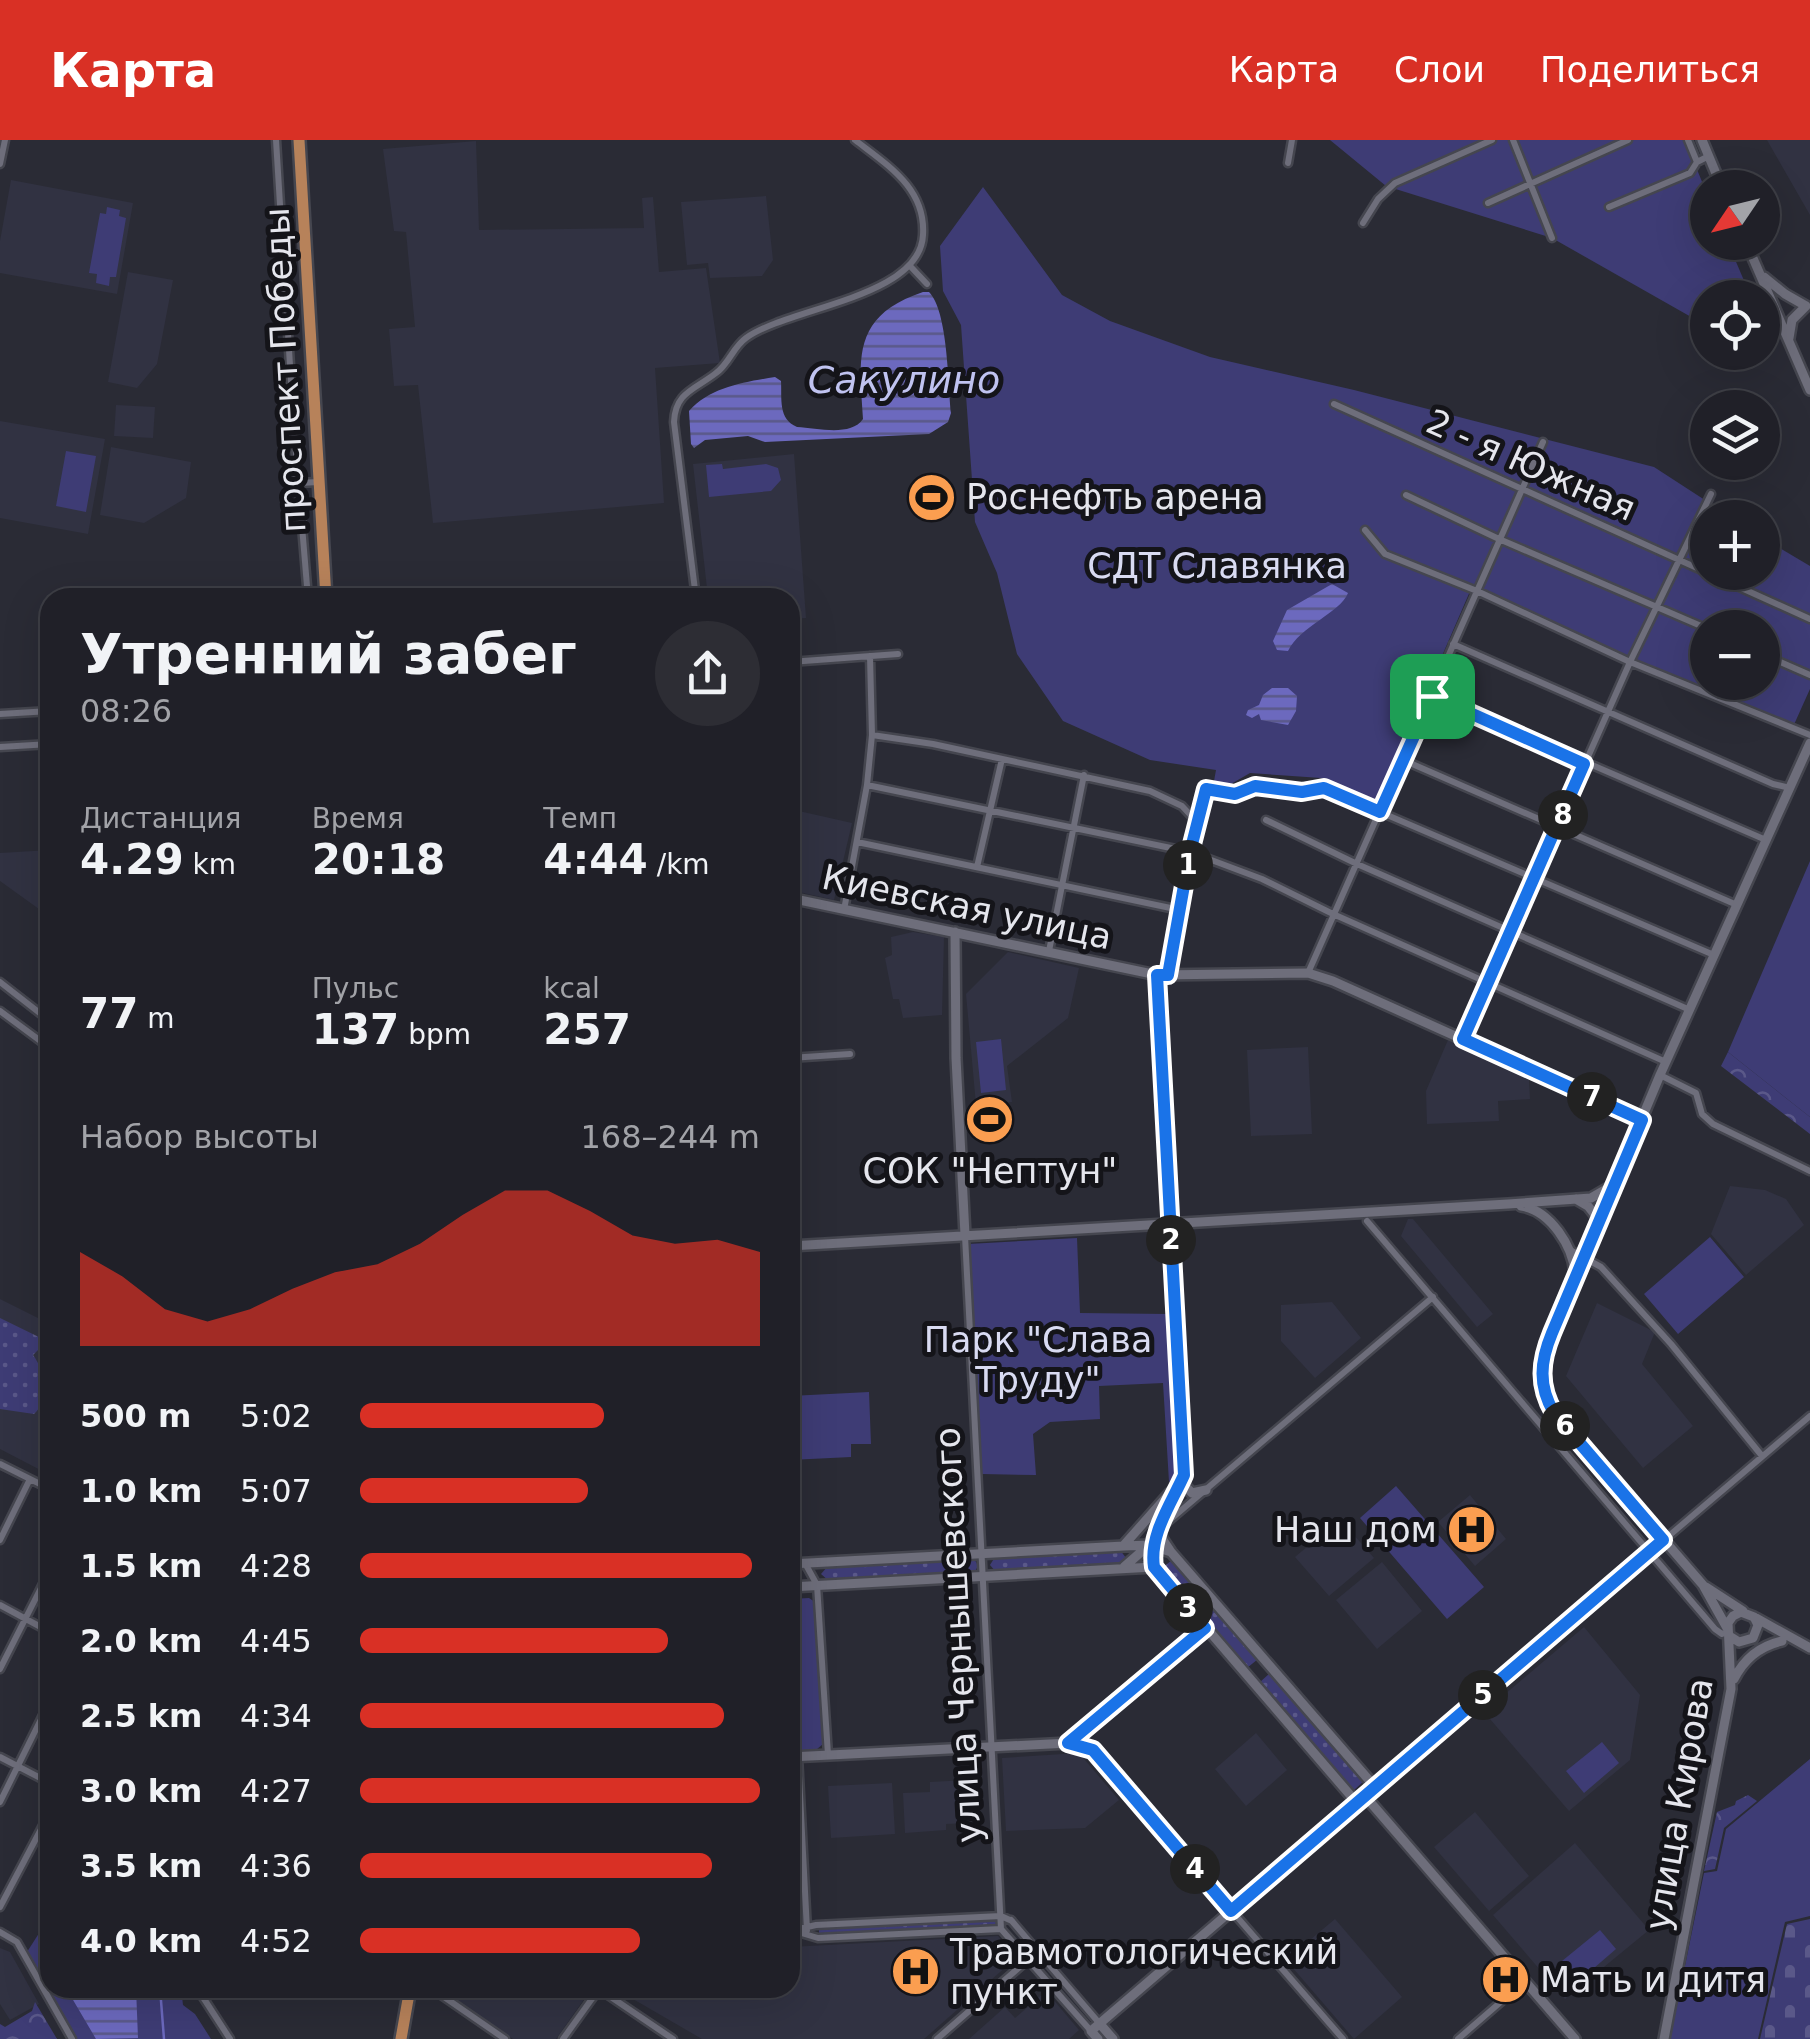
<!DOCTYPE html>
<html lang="ru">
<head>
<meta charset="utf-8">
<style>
	body { margin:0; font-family:"DejaVu Sans",sans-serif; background:#2d2d34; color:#f1f3f6; height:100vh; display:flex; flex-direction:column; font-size:38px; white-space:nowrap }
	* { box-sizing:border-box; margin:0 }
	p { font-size:32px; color:#a2a3a8 }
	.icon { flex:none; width:55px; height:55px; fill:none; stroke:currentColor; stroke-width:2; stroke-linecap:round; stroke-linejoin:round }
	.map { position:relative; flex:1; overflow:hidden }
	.side { position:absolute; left:40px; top:448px; width:760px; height:1410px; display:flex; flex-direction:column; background:#202028; border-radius:30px; box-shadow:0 10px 40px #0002,0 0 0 2px #3d3e45 }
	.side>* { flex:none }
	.needle { width:65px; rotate:235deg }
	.controls { position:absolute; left:1690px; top:30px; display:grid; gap:20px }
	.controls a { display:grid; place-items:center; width:90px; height:90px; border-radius:50%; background:#202028; box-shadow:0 10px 40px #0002,0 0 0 2px #3d3e45; font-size:50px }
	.pin { position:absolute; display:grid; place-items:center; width:85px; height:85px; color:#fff; margin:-42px; border-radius:20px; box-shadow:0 5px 15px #0006 }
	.km { position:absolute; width:50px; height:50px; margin:-25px; border-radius:50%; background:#222; color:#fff; font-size:28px; line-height:50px; text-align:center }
	.round { display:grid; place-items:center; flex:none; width:105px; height:105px; border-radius:52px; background:#2d2d34 }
	.overview { display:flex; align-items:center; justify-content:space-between; height:170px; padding:0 40px }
	h1 { font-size:55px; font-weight:700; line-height:75px }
	.metrics { display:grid; grid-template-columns:repeat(3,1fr); gap:15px; height:170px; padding:10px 40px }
	.metrics div { display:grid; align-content:center }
	.metrics b { font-size:42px; font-weight:700 }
	.metrics small { font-size:28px; font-weight:400 }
	.metrics p { font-size:28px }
	.chart { height:280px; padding:20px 40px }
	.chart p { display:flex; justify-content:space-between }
	.chart svg { width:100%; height:180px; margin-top:10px; fill:#d93025; opacity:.7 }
	ul { padding:0 40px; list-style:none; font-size:32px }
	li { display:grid; grid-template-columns:160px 120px 1fr; align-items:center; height:75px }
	li i { height:25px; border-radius:12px; background:#d93025 }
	header { display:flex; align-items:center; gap:60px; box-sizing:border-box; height:140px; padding:0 50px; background:#d93025; color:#fff }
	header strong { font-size:48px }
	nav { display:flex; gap:55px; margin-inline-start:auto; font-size:35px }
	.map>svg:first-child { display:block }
</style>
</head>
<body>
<header>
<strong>Карта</strong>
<nav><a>Карта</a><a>Слои</a><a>Поделиться</a></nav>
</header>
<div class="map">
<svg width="1810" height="1899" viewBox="0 0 1810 1899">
	<defs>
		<pattern id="grass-dots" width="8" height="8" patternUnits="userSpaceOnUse" patternTransform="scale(2.5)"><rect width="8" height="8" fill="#3e3c75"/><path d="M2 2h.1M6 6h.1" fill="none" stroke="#5a5889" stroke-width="1.8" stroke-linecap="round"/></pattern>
		<pattern id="forest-crowns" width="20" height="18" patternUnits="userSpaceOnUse" patternTransform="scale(2.5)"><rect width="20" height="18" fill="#3e3c75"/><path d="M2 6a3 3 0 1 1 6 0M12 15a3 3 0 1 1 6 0" fill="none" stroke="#5a5889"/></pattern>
		<pattern id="cemetery-stones" width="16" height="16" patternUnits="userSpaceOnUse" patternTransform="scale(2.5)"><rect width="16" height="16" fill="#3e3c75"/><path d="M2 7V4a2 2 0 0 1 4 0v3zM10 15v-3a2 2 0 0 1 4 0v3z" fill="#5a5889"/></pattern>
		<pattern id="water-rules" width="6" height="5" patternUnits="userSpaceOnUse" patternTransform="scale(2.5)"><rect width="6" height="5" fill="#6c69be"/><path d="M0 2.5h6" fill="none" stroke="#5a5988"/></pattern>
	</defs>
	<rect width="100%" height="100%" fill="#2a2b35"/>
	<path fill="#313242" d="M1767,0h43v75z
		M476,1l3,89 165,-2 -2,-30 11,-1 6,75 47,-4 14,95 -65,5 9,135 -231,20 -15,-138 -24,1 -5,-57 26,-2 -9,-95 -12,-1 -11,-82z
		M11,40l122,23 -16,91 -117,-21v-32z
		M766,56l7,64 -11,16 -52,2 -2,-15 -21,2 -6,-63z
		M128,132l45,8 -16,84 -20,24 -29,-6z
		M116,265l39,2 -2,31 -39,-2z
		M0,281l105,18 -17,95 -88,-16z
		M111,307l80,15 -5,36 -42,25 -44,-8z
		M794,314l12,164 -16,1v-21l-82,-1 -15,-133z
		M790,669l62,14 -18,77 -44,-10z
		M50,710v67l-50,-36v-28z
		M913,792l31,5 -2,78 -39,3 -4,-19h-6l-8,-41 7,-3 -1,-18z
		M1008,812l71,16 -11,50 -61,48 5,36 -36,3 -10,-111z
		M1448,900l81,40 1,19 -32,2 1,20 -72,3 -1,-33z
		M1308,907l4,87 -61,2 -4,-86z
		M1730,1046l35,4 21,9 18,26 -58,50 -35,-41z
		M1408,1079h5l80,95 -16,13 -76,-91z
		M0,1159l50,25v151l-50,-26z
		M1332,1162l29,36 -46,40 -34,-37v-36z
		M1597,1163l58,29 -13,32 51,62 -50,42 -77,-92z
		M1470,1355l36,44 -31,27 -37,-44z
		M1340,1379l34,39 -45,38 -34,-39z
		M1382,1422l40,49 -45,38 -41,-49z
		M1584,1487l56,68 -10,65 -61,51 -85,-99z
		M1256,1593l31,37 -41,36 -31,-37z
		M1079,1613l40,47 -34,28 -79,3 -4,-73z
		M967,1640l2,43 -23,1v6l-41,3 -2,-40 27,-1v-10z
		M892,1643l3,51 -64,4 -3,-52z
		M1475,1672l54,64 -40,35 -55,-64z
		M1575,1703l74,87 -84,69 -72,-84z
		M1335,1779l67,78 -48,42 -68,-79z
		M998,1796l18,22 -92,81h-222l-88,-51h176v-41z
		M0,1808l10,4 29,52 -29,16 -10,-16z
		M436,1848h156l-36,51h-43z
		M1046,1851l33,39 -10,9h-100l36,-32 10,11z"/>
	<path fill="url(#grass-dots)" d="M0,1178l47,23 -14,14c12,16 17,45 1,59l-34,-5z
		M1120,1410l6,8 -5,8 -125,6 -6,-7 5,-8z
		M974,1418l4,8 -4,7 -145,8 -8,-7 7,-8z
		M1172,1420l86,99 -11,9 -86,-99z
		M1270,1533l94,108 -11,10 -94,-108z
		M997,1778v6l-178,11v-7z"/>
	<path fill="url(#forest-crowns)" d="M1728,912l82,65v17l-89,-68z
		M1748,1655l9,6 -33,27 -9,41 -11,2 13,-59 18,-7 1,-4z
		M35,1862l22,37h-57v-15l5,3 27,-16z"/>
	<path fill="url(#cemetery-stones)" d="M1810,1779v120h-50l27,-115z"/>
	<path fill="#3e3c75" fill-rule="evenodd" d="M1330,0h355l22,54 1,48 20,1 23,54 -43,1 -1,28 -155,-88 -166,-52z
		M983,47l79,108 48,26 100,36 144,33 300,77 77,50 -23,1v54h54l1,-34 47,28v123l-18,40 -162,-67 -159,-73 -94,217 -56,-28 -71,-5 -19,11 -17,-3 2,-11 -66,-10 -87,-39 -46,-67 -20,-81 -22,-51 -14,-197 -18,-34 -3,-45zM1708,488h54v54h-54z
		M107,67l13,3 -1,6 7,2 -10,59h-6l-1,9 -13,-3 1,-9 -8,-1 11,-60 6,1z
		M66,311l30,5 -10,56 -30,-6z
		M722,324l1,5 43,-5 12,4 3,12 -10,11 -62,6 -3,-32z
		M1810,721v256l-82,-65z
		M1001,899l5,51 -25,3 -5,-51z
		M1710,1097l34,40 -66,57 -34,-40z
		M1077,1098l3,75 88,1 10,159 -9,9 -6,-99 -64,3 1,33 -50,3 -17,12 3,41 -54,-1 -14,-230z
		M869,1252l2,52h-20v13l-61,3v-64z
		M1396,1346l88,101 -37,32 -87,-101z
		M809,1458l6,4 8,142 -7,6 -26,1v-152z
		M1602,1602l17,21 -35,30 -18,-22z
		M1810,1619v157l-25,6 -27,117h-88l34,-166 13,-2 9,-42z
		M50,1776v72h131l2,17 12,9 16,25h-136l-48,-87z
		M1600,1790l16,19 -37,32 -17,-20z"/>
	<path fill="url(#water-rules)" d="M923,152h6c19,19 19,92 22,121l-3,9 -19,12 -164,8 -17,-6 -43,4 -11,8 -3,-4 -2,-33c21,-24 56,-29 86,-34l6,4c1,18 -3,38 16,46 20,1 54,10 66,-8 -4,-62 -11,-103 60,-127z
		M1332,444l16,9c-8,20 -48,33 -60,58l-11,-1 -4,-9 14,-31z
		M1272,548h16l9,8 -1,15 -8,14 -27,-5 -2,-6 -7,4 -6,-3 2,-5 11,-5 4,-10z
		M66,1848h70l2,50 -42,1z"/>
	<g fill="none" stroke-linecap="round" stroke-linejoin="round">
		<path stroke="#6c69be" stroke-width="2.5" d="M160,1848l4,51"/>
		<defs>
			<path id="street" d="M276,0l18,290 14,168
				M1513,0l39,98
				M1688,0l9,22 12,-6
				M1288,23l4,-23
				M0,24l5,-24
				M1488,63l140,-63
				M1609,67l81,-34 7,-11
				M1363,83l15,-24 17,-16 97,-43
				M911,127l16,17
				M1334,264l476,215
				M298,343l21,-1
				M1406,355l93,44 209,90
				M1365,390l20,24 92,37 153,71 180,73
				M696,458l-22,-176c1,-30 22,-33 42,-49 13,-9 17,-26 30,-35 43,-31 174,-40 177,-103 3,-47 -36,-70 -68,-95
				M1453,504l320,140 17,4
				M1762,514l48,21
				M790,522l108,-8
				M1432,556l334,144
				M0,574l50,-3
				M872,595l61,9 217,47 32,15 15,16
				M0,607l50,-3
				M1403,620l334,145
				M867,645l323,67 72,27 71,35 333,148
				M1266,680l91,44 333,146
				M857,702l323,68
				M977,727l25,-108
				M844,770l23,-125 5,-50 -2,-79
				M1049,811l35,-176
				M1308,833l235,-531
				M1167,835l23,-123 16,-63 29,5 20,-8 46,6 23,-4 390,167
				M0,842l50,39
				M0,871l50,37
				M1463,899l167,-377 81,-168
				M790,918l60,-4
				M1660,935l36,18 6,21 11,10 97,47
				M1367,1081l348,408 7,5 6,-2
				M965,1096l36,693 90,102
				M1570,1110l31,17 70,77 91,112
				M0,1324l50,25
				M1158,1390l275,-233
				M0,1400l30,-61
				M1664,1400l146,-124
				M806,1425l11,20 11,170
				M0,1465l50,27
				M0,1529l50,-99
				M1069,1603l24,8 250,288
				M798,1616l9,174
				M0,1617l50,26
				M0,1662l50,-101
				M0,1767l50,-95
				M1011,1780l89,104
				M790,1791l26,-6 185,-9 11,5
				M0,1792l17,10 55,97
				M798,1792l20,6 183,-9
				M197,1848l33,51
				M431,1848l74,51
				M599,1849l74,50
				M563,1899l36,-50
				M937,1899l93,-81
				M1458,1899l67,-58"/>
			<path id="secondary" d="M1702,0l20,48
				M1746,102l64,148
				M1764,137l21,17 21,12 -14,14 -3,18
				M790,758l367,77 151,-2 25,8 309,139
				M955,792l1,126 9,177
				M1157,835l28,511 7,7 14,-3
				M1576,1059l12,7 11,14
				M1521,1066c29,4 53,41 54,69
				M790,1106l718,-42 83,-6 19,-11
				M1157,1391l14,21 204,235
				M1124,1405l46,-52
				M790,1424l334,-18 25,-1 22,7
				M1124,1427l25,-22 34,-67
				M1154,1427l203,236
				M790,1447l364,-20
				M1706,1447l37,24
				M1756,1478l54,30
				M1727,1488l-24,-43 -149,-172c-16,-27 -14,-51 -2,-80l108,-258 150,-332
				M1734,1539c10,-20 26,-33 48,-38
				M790,1617l279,-14 136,-115
				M1365,1656l210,243
				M1100,1884l13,15
				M1098,1899l-7,-8 572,-490
				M1664,1899l67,-350 -3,-66 5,-7 8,-4 13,5 4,8 -5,13 -14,4 -8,-5"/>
			<path id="primary" d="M299,0l27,458
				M401,1899l9,-51"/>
		</defs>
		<use href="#street" stroke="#45464f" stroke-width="11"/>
		<use href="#secondary" stroke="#45464f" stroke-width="14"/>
		<use href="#primary" stroke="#45464f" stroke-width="16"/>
		<use href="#street" stroke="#6e6e7b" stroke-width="6"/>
		<use href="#secondary" stroke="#6e6e7b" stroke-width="9"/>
		<use href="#primary" stroke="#b7825a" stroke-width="11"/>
	</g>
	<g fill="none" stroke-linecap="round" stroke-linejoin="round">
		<defs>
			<path id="route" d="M1432,556l152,68 -121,275 179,81 -90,213c-12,29 -14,52 2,80l109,127 -432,371 -138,-161 -25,-7 137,-115 -51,-61c-5,-32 17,-63 30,-92l-27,-500h11l22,-123 16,-63 29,5 20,-8 47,6 22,-4 56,24z"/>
		</defs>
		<use href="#route" stroke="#fff" stroke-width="20"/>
		<use href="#route" stroke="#1a73e8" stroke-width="12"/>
	</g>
	<defs>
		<symbol id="stadium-disc" viewBox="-11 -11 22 22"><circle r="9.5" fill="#fb9e50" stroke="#141419"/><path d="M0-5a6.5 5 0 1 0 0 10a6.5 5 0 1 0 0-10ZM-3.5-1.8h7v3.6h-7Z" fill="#111"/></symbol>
		<symbol id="hospital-disc" viewBox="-11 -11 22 22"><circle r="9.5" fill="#fb9e50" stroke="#141419"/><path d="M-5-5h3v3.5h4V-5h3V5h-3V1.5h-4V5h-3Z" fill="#111"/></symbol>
	</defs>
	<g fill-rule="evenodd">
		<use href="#stadium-disc" x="904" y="330" width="55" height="55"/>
		<use href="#stadium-disc" x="962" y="952" width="55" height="55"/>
		<use href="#hospital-disc" x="1444" y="1362" width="55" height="55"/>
		<use href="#hospital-disc" x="888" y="1804" width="55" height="55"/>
		<use href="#hospital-disc" x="1478" y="1812" width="55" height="55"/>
	</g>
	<g text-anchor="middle" stroke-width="10" stroke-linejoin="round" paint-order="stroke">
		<g font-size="35" fill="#e5e6ed" stroke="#141419">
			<text transform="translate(285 230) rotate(-93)" y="12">проспект Победы</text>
			<text transform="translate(1531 325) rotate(24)" y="12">2 - я Южная</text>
			<text transform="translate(967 767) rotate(12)" y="12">Киевская улица</text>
			<text transform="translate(958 1495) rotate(-93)" y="12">улица Чернышевского</text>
			<text transform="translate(1679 1664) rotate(-80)" y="12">улица Кирова</text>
		</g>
		<g font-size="35" fill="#e5e6ed" stroke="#141419" text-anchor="start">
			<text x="966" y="369">Роснефть арена</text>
			<text x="990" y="1043" text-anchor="middle">СОК "Нептун"</text>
			<text x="1437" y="1402" text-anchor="end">Наш дом</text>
			<text x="950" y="1824">Травмотологический<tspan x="950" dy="40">пункт</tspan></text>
			<text x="1540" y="1852">Мать и дитя</text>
		</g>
		<g font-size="35" fill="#d9dbf2" stroke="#141419">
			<text x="1217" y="438">СДТ Славянка</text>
			<text x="1038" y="1212">Парк "Слава<tspan x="1038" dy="40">Труду"</tspan></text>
		</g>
		<g font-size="38" font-style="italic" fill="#c0c3f0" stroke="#141419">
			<text x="904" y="253">Сакулино</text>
		</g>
	</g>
</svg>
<div class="controls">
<a><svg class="needle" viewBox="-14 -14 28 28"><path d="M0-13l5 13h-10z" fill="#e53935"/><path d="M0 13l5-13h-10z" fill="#a2a3a8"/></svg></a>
<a><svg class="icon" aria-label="locate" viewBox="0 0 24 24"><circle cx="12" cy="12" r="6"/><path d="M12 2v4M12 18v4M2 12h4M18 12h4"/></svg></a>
<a><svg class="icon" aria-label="layers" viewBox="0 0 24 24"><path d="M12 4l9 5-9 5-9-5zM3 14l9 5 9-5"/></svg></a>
<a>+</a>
<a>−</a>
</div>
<div class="pin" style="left:1432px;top:556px;background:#1e9e55"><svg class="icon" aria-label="arrive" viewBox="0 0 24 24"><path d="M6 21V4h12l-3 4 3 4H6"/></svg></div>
<b class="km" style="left:1188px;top:725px">1</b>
<b class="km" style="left:1171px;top:1100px">2</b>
<b class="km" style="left:1188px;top:1468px">3</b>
<b class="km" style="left:1195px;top:1729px">4</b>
<b class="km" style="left:1483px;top:1555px">5</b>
<b class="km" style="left:1565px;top:1286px">6</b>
<b class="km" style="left:1592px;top:957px">7</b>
<b class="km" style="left:1563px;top:675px">8</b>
<section class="side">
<div class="overview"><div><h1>Утренний забег</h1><p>08:26</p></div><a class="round"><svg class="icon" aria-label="share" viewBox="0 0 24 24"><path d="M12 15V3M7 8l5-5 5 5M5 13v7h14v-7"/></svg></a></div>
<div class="metrics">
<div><p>Дистанция</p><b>4.29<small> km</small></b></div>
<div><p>Время</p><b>20:18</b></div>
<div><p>Темп</p><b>4:44<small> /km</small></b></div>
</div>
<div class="metrics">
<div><b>77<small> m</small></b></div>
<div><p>Пульс</p><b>137<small> bpm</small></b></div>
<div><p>kcal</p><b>257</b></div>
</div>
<div class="chart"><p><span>Набор высоты</span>168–244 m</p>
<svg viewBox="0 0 160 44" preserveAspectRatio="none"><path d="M0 44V21L10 27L20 35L30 38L40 35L50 30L60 26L70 24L80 19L90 12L100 6L110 6L120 11L130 17L140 19L150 18L160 21V44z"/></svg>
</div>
<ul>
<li><b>500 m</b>5:02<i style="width:61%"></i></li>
<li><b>1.0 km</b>5:07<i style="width:57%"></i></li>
<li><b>1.5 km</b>4:28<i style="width:98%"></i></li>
<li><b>2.0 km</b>4:45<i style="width:77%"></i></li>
<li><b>2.5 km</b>4:34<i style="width:91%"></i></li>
<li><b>3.0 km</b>4:27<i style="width:100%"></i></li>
<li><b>3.5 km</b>4:36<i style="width:88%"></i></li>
<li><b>4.0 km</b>4:52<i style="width:70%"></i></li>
</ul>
</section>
</div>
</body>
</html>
